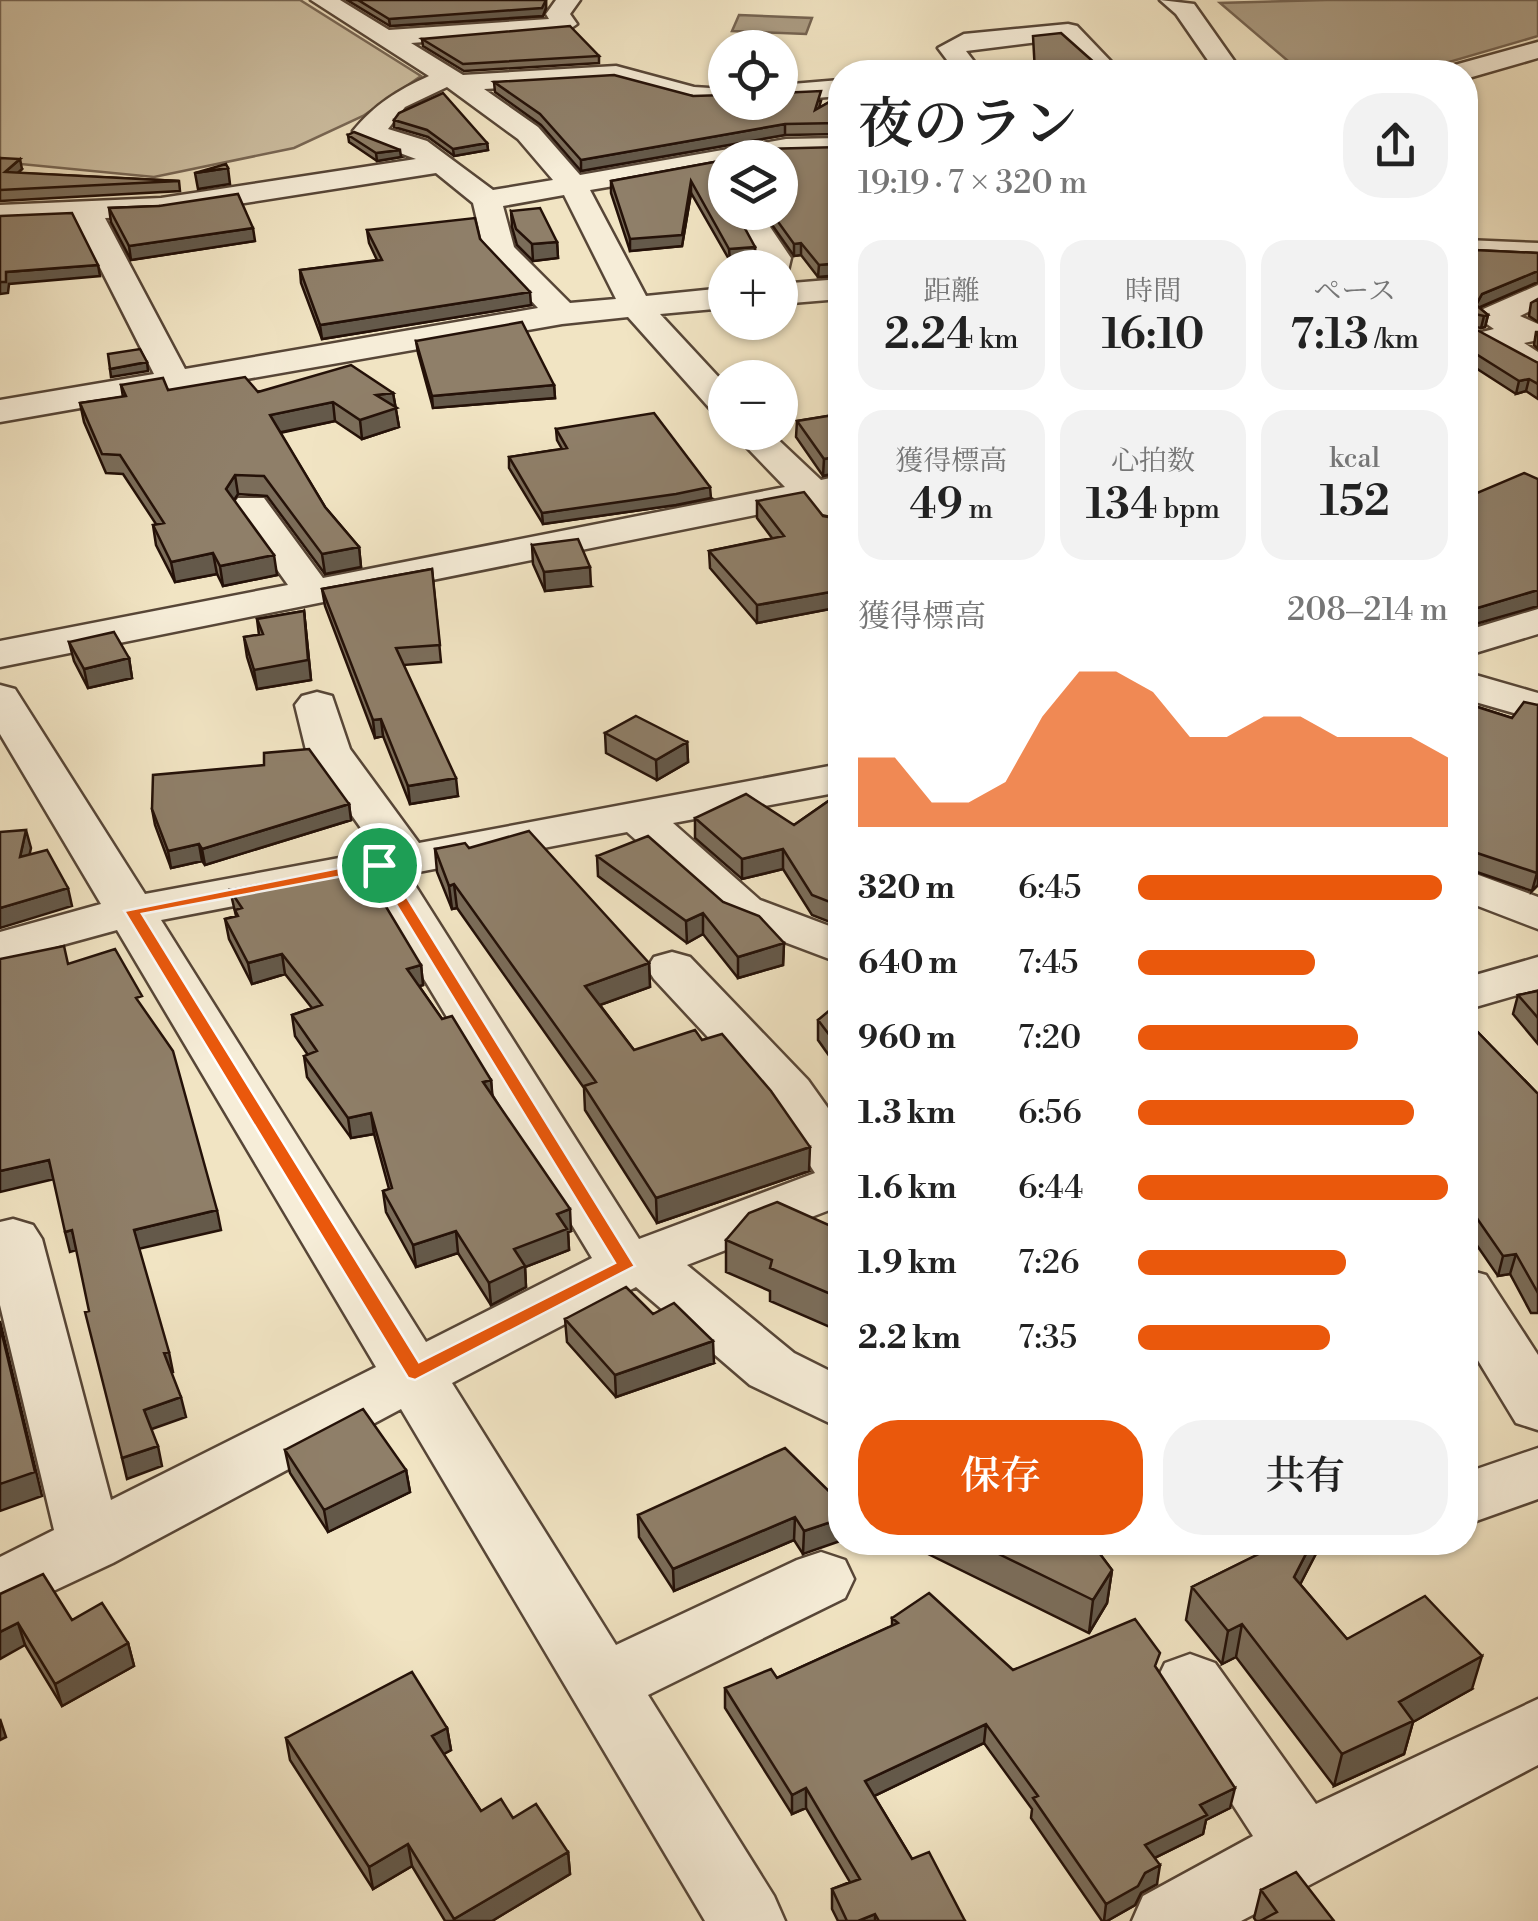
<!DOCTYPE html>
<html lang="ja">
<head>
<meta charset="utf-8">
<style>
	body { margin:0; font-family:"Libre Bodoni","Noto Serif JP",serif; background:#f2f2f2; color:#222; height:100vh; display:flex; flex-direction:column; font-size:38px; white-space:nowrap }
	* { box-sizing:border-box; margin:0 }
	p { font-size:32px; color:#767676 }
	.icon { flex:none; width:55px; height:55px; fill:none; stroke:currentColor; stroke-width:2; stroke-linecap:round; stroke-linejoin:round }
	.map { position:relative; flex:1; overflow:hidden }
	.details { position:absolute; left:828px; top:60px; width:650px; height:1495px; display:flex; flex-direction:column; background:#fff; border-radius:40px; box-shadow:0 2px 8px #0004 }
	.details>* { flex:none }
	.controls { position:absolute; left:708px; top:30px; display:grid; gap:20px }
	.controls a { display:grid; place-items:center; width:90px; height:90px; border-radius:50%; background:#fff; box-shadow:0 2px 8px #0004; font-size:50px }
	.pin { position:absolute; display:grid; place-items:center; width:85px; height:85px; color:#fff; margin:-42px; border:5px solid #fff; border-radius:50%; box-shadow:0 2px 10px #0007 }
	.round { display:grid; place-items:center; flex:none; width:105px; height:105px; border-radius:40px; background:#f2f2f2 }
	.summary { display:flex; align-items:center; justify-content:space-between; height:170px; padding:0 30px }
	h1 { font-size:55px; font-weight:600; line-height:75px }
	.stats { display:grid; grid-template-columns:repeat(3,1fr); gap:15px; height:170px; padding:10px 30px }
	.stats div { display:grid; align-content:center; border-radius:25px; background:#f2f2f2; text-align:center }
	.stats b { font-size:42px; font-weight:600 }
	.stats small { font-size:28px; font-weight:400 }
	.stats p { font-size:28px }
	.chart { height:280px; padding:20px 30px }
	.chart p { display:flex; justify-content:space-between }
	.chart svg { width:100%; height:180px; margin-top:10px; fill:#ea580c; opacity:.7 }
	.cta { display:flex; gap:20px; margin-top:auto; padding:20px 30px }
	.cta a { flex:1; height:115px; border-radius:40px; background:#ea580c; color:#fff; font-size:40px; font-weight:600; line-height:115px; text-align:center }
	.cta a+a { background:#f2f2f2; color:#222 }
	ul { padding:0 30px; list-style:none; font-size:32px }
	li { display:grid; grid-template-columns:160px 120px 1fr; align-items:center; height:75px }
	li i { height:25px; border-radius:12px; background:#ea580c }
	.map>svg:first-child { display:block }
</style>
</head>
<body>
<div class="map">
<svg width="1538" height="1921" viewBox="0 0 1538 1921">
	<rect width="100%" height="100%" fill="#f1e4c3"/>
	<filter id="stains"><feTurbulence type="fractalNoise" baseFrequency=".002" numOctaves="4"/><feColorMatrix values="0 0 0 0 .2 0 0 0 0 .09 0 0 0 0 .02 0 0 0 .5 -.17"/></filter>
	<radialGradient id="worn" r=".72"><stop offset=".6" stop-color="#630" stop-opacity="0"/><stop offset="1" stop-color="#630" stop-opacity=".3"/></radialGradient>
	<path fill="#cec0a3" stroke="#796856" stroke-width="2.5" d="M0,0h300l121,76 -58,40 -69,32 -140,29 -154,-15z"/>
	<path fill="#ab9c83" stroke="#756452" stroke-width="2.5" d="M1326,0h212v36l-123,36h-114l-81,-69z
		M739,15l73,3 -6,16 -74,-3z"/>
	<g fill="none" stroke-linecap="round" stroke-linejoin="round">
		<defs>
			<path id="minor" d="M311,0h29l49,30 160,-11 -3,-5 10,-14h24l-10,14 7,10 -10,7 -156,12 52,32 153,-9 78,21 31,2v13h10l-42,1 -78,-21 -131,7 54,38 42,48 206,-36 54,-1v16l-115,4v9l-135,23 56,106 79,-8v20l-65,6 65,70v32l-12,-4 -85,-95 -66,7 -562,98v-22l154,-26 -78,-154 -76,3v-18l161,-7 255,-39 -59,-22 -4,-6c21,-26 45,-41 76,-55zM447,87l71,52 35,41 -60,10 -66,-49 -39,-12 17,-22zM436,173l37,30 11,47 54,58 -353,61 -80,-151 56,-2zM564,195l52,104 -46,4 -56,-56 -11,-41z
				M1160,0l34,4 48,68h-26l-40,-58z
				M1068,24l9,2 44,46h-27l-32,-33 -96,12 16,21h-26l-18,-24 26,-14z
				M1538,42v16l-73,21v-7h-18l4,-6z
				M840,80v16l-60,5v-16z
				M730,212h30l31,46 -4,17 -7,1v-8h-20l-1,-10z
				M1465,240l73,3v18l-73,-3z
				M840,279v20l-60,5v-20z
				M1538,285v22l-18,9 18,8v16l-14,3 14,9v24l-56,-30 -5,-7 5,-7 12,-3 -17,-12 4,-7z
				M732,432h38l51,48 19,-4v58l-14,-3 -21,-26 -805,162v-26l288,-56 -56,-79 6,-8h26l59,80 462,-91z
				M1538,609v25l-73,22v-25z
				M1465,672l73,21v27l-73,-21z
				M0,685l15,4 130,205 232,-43 -71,-101 -11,-45 7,-9 15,-4 15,4 18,53 69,94 421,-79v28l-167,31 87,77 80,30v33l-114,-43 -99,-88 -219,42 231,365 176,-66 -45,-69 -116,-125 -7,-11 7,-11 18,-5 18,5 118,123 32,45v81l-153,59 107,88 46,23v52l-90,-43 -114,-98 -184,96 164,262 181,-85 24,-8 24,8 9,19 -9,19 -197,97 126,201 11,25h-80l-304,-512 -288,154 -113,53v-59l54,-27 -54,-225v-83l13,-3 20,6 9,14 69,261 265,-133 -259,-437 -117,32v-30l101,-28 -101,-170zM365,881l227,377 -166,84 -265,-422z
				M1465,870l73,27v32l-73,-28z
				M1538,957v32l-73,21v-32z
				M1465,1269l21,6 52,80v75l-22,-7 -51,-84z
				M1538,1448v51l-73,26v-52z
				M1190,1654l25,9 101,141 222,-105v66l-297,156h-109l11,-25 110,-60 -98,-152 10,-21z"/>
		</defs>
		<use href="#minor" stroke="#574637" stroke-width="5"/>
		<use href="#minor" fill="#f6edd8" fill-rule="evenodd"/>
	</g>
	<path fill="#7b6d5a" stroke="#241108" stroke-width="2.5" d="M347,0h199v8l-3,8 -153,10z
		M422,39l177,17v7l-135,8 -41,-25z
		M494,82l199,14 128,5 -2,7 21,-12v38l-55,1 -204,36 -40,-46 -46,-33z
		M394,120l93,23 1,7 -34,6 -26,-19 -34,-10z
		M348,135l53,22 -24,4 -28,-19z
		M840,147v129l-22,1 -17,-22 -7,1 -31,-44h17z
		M0,158l22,11 -4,4 161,8 1,10 -180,10z
		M725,160v52l30,35v12l-25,2 -39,-68 -9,53 -52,5 -19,-58v-12z
		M159,206l96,35 -124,19 -20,-38 -2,-14z
		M511,211l46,31 1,16 -25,3 -16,-16 -5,-18z
		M367,230l113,9 51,66 -209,34 -21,-56 -1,-13 77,-10 -8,-17z
		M1474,250l64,3v29l-58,25 -1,1 9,7 -3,12 -4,1 -16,-3v-63l7,1z
		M1538,299v23l-9,-6 2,-13z
		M1536,332h2v17l-4,-4z
		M1465,333l73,30v36l-12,-8 -10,3 -51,-33z
		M416,341l138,44 1,13 -122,10 -15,-55z
		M837,372h3v40l-7,-7v-16l4,-1z
		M121,385l47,5 225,3 6,34 -37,12 -27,-18 -55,12 45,74 34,40 2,20 -36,7 -58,-78 -29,-2 -4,6 43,75 -54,11 -6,-12 -42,8 -19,-37 -3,-20 3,-1 -33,-50 -17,-1 -22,-51 -4,-19 43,-6z
		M840,414v59l-17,3 -27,-39 1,-16z
		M556,429l155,69 -35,7 -133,19 -34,-56v-11l53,-8 -5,-9z
		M757,501l83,18v98l-10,-8 -73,14 -47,-55 -1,-17 63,-13 -15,-20z
		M532,545l59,41 -46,5 -12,-27z
		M432,569l9,93 -38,3 55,131 -48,8 -27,-68 -8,2 -50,-132 -3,-17z
		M304,611l7,69 -54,9 -10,-32 -3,-20 15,-2 -2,-16z
		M69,642l60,16 3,20 -44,10 -14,-27z
		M1465,703l47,15 26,-13v180l-6,6 -67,-23z
		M605,733l82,9 1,20 -31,18 -51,-27z
		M840,793v133l-28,-11 -29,-46 -41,10 -47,-41v-20l99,7z
		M349,804l2,16 -146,45 -3,-4 -31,7 -16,-43 -3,-16z
		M469,848l180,115 1,24 -50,18 34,45 175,121 -152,52 -72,-113 -1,-22 -127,-180 -5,1 -15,-37 -2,-23z
		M597,856l126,46 61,41 -1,22 -45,13 -35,-44 -16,9 -89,-67z
		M230,890l191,75 2,20 -4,1 23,33 49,61 1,16 79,135 -3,1 1,18 -44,17 1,20 -35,18 -33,-52 -42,14 -30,-55 -3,-21 6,-2 -15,-55 -23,4 -44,-61 -3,-21 4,-1 -13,-19 -3,-21 20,-7 -27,-34 -33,10 -23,-45 -4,-20 11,-3z
		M1538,991v53l-25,-30 5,-19z
		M840,1009v62l-22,-31v-20z
		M1465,1019l73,75v219h-7l-21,-39 -12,2 -33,-48z
		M840,1230v130l-4,-2 1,-28 -67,-29v-10l-44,-19v-32z
		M653,1314l61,49 -98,34 -49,-55 -2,-23z
		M285,1450l121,20 4,22 -82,40 -38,-59z
		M840,1502l-37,52 -9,-14 -120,51 -35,-54 -1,-22z
		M918,1542h173l21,28 -5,33 -18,30 -171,-84z
		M1229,1542h93l-22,42 47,55 125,50 -59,33 -9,32 -70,32 -98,-129 -14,7 -36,-44 6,-33 65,-32z
		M0,1594l128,49 6,23 -72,40 -37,-61z
		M892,1618l121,52 144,-1 73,139 -24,12 -3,14 -48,24 2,26 -16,9 -6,12 -28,16h-5l-71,-103 1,-9 -48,-66 -110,53 38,63 53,62h-127l-6,-12v-20l18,-7 -44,-74 -14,6 -67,-106v-20l52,-10 115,-52z
		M447,1728l4,22 -8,4 38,57 32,7 55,34 2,22 -78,47h-47l-33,-55 -39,23 -83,-129 -4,-22z
		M1261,1890l73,31h-78l-2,-3z"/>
	<path fill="#64594a" stroke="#241108" stroke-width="2.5" d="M546,0v8l-3,8 -153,10 -1,-7z
		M785,124v11l-204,36v-11z
		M487,143l1,7 -34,6 -1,-7z
		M400,150l1,7 -24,4 -1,-8z
		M20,159l2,10 -15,14 -2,-11z
		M228,168l2,16 -32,5 -3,-16z
		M691,181v12l-9,53 -52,5v-12z
		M253,228l2,13 -124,19 -2,-14z
		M557,242l1,16 -25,3 -1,-17z
		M801,243v12l-7,1v-12z
		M755,247v12l-25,2 -1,-12z
		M840,263v12l-22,2 1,-12z
		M98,265l2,11 -91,8 -1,9 -8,1v-12l6,-10z
		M1538,271v11l-58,25 -5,7 1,-9 6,-11z
		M530,292l1,13 -209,34 -2,-14z
		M1488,315l-3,12 -4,1 3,-12z
		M147,362l1,9 -37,6 -1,-8z
		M1529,379l-3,12 -10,3 3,-13z
		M554,385l1,13 -122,10 -1,-12z
		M393,393l6,34 -37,12 -2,-19 16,-25z
		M333,402l2,19 -63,13 -2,-19z
		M840,456l-1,16 -16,4 1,-17z
		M235,475l3,19 -9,14 -3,-19z
		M710,487l1,11 -35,7 -133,19 -1,-11z
		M359,547l2,20 -36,7 -3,-20z
		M213,553l4,21 -42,8 -4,-20z
		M274,555l3,20 -54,11 -3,-20z
		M590,567l1,19 -46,5 -1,-19z
		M1538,590v16l-73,21v-12l2,-4z
		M830,592v17l-73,14v-18z
		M304,611l7,69 -54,9 -3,-19z
		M129,658l3,20 -44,10 -4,-19z
		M381,719l2,17 -8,2 -2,-18z
		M687,742l1,20 -31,18 -1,-20z
		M456,778l2,18 -48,8 -2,-18z
		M349,804l2,16 -146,45 -3,-16z
		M26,830l5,18 -6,27 -5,-18z
		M199,844l3,17 -31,7 -3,-17z
		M783,849v20l-41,10v-20z
		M1538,872v13l-6,6 5,-18z
		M454,884l3,24 -5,1 -3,-23z
		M68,888l4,18 -72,22v-20z
		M703,913v21l-16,9 -1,-22z
		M784,943l-1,22 -45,13v-21z
		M282,954l3,20 -33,10 -4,-21z
		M649,963l1,24 -64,23 -1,-24z
		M421,965l2,20 -13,4 -3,-20z
		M491,1080l2,21 -10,-19z
		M371,1113l3,21 -23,4 -3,-20z
		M810,1147l-1,24 -152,52 -1,-25z
		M49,1160l5,19 -54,13v-21z
		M570,1209l1,22 -3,1 1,18 -44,17 1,20 -35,18 -2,-22 25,-34 43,-35z
		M217,1210l4,20 -83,19 -4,-19z
		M72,1230l5,20 -7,2 -5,-20z
		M456,1231l2,22 -42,14 -3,-22z
		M1516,1254l-6,20 -12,2 5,-20z
		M0,1321l42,175 -42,15z
		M713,1341l1,22 -98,34 -1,-22z
		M169,1352l4,20 -5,1 -4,-20z
		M181,1397l5,20 -37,13 -5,-20z
		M158,1446l4,20 -35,13 -5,-21z
		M406,1470l4,22 -82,40 -4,-22z
		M795,1517l-1,23 -120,51 -1,-22z
		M840,1519v22l-37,13 1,-23z
		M1312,1542h10l-35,68 7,-33z
		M1112,1570l-5,33 -18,30 4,-33z
		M18,1623l7,22 -25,14v-27z
		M1242,1624l-6,33 -14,7 6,-33z
		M128,1643l6,23 -72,40 -7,-22z
		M1482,1656l-10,33 -59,33 -9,32 -70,32 8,-32 57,-52z
		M0,1719l6,18 -6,3z
		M986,1724l-2,19 -120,58 1,-20z
		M447,1728l4,22 -16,9 -3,-23z
		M806,1788v20l-14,6v-19z
		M1235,1788l-5,20 -24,12 -3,14 -61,30 3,-19 55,-40z
		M408,1844l4,22 -39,23 -4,-22z
		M568,1852l2,22 -78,47h-38v-2z
		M1160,1865l-3,19 -16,9 -6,12 -28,16h-3l2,-17 39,-31z
		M875,1914v7h-17z"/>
	<path fill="#8f7f69" stroke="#241108" stroke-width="2.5" d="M358,0h188l-4,8 -153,11z
		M570,26l29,30 -136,8 -41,-25z
		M1061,33l36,32 6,7h-68l-2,-36z
		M614,75l79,21 32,-1v7h55v-9l41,-2 -6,19 25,-14v27l-55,1 -204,36 -41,-46 -46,-32z
		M443,93l44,50 -34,6 -26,-19 -33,-10 5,-7z
		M354,132l46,18 -24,3 -28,-18z
		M840,147v116l-21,2 -18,-22 -7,1 -23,-32h9v-54h-54l3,-8z
		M0,158l20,1 -15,13 174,9 -179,9z
		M725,160v52h11l19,35 -26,2 -38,-68 -9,54 -52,4 -19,-58z
		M226,164l2,4 -33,5z
		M238,194l15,34 -124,18 -20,-38 50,-2z
		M540,208l17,34 -25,2 -16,-15 -5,-18z
		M72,213l26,52 -92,7v10h-6v-66z
		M475,218l5,21 50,53 -210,33 -20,-55 82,-10 -15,-30z
		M1474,250l64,3v18l-56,23 -6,11 12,10 -4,1 -19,-4v-50l10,2z
		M522,322l32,63 -122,11 -16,-55z
		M1477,330l61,33v21l-9,-5 -10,2 -54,-34v-14z
		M140,349l7,13 -37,7 -2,-15z
		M351,365l42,28 -17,2 21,13 -37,12 -27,-18 -63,13 55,92 34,40 -37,7 -58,-78 -29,-1 -9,14 48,66 -54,11 -7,-13 -42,9 -18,-37 11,-2 -44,-68 -18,-1 -22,-51 46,-7 -5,-11 42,-7 5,12 77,-13 13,15z
		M654,413l56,74 -34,7 -134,19 -33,-56 58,-9 -11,-19z
		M840,414v42l-16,3 -27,-38z
		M1524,473l14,6v111l-71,21 -2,4v-117z
		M804,492l19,24 17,3v80l-10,-7 -73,13 -48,-54 75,-15 -27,-35z
		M578,539l12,28 -46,5 -12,-27z
		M432,569l8,76 -44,3 60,130 -48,8 -27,-67 -8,1 -51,-131z
		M304,611l4,49 -54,10 -10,-33 19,-3 -6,-15z
		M114,632l15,26 -45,11 -15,-27z
		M1524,702l14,3 -1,168 -72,-24v-146l47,15z
		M636,716l51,26 -31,18 -51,-27z
		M309,749l40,55 -147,45 -3,-5 -31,7 -16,-42 1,-34 111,-10v-12z
		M840,793v113l-28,-11 -29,-46 -41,10 -47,-41 51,-24 48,31z
		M26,830l-6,27 27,-7 21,38 -68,20v-76z
		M529,831l120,132 -64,23 49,64 61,-20 7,10 20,-6 49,57 39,56 -154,51 -72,-112 12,-4 -142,-198 -5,2 -14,-37 30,-6 4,5z
		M648,836l75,66 36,14 25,27 -46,14 -35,-44 -17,8 -89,-65z
		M361,865l60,100 -14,4 35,50 10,-3 39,64 -8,2 87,127 -13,5 10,15 -53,20 11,17 -36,17 -33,-52 -43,14 -30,-54 9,-3 -21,-75 -23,5 -44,-62 13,-5 -25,-36 30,-10 -40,-51 -34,9 -23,-44 13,-3 -3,-6 7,-2 -12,-18z
		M64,946l4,18 47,-15 27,47 -6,2 37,53 44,159 -83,20 35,122 -5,1 17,44 -37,13 14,36 -36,12 -37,-146 4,-1 -17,-81 -7,2 -16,-72 -49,11v-212z
		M1538,991v27l-20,-23z
		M836,1005l4,4v40l-22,-29z
		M1465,1019l73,75v199l-22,-39 -13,2 -38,-55z
		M777,1202l63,28v68l-70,-30 2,-8 -46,-20 23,-27z
		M626,1287l27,27 21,-11 39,38 -98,34 -50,-56z
		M0,1326l35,146 -35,12z
		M363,1409l43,61 -82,40 -39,-60z
		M785,1448l55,54v17l-36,12 -9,-14 -122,52 -35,-54z
		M974,1542h117l21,28 -19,30z
		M1283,1542h29l-18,35 53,62 78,-43 57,60 -83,46 14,19 -71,33 -100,-130 -14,7 -36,-44z
		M43,1574l29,46 30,-17 26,40 -73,41 -37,-61 -18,9v-38z
		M929,1593l84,77 122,-51 25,34 -5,13 80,122 -35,17 7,10 -62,30 15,20 -15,8 -7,13 -32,18 -73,-106 5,-2 -52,-72 -121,57 47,78 17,-7 36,69h-86l-4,-7 -17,7h-11l-15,-32 28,-10 -54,-91 -14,7 -67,-107 46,-19 6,9 121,-55 -6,-5z
		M412,1672l35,56 -15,8 49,75 20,-12 12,19 23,-14 32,48 -114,67 -46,-75 -39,23 -83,-129z
		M1296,1872l38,49h-74l17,-9 -16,-22z"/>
	<path fill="#ea580c" stroke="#fff" stroke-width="2.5" fill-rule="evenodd" d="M379,860l8,5 248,401 -220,114 -7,-2 -284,-467zM375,870l240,393 -196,99 -277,-448z"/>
	<rect width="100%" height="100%" filter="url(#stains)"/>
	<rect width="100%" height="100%" fill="url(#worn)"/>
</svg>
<div class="controls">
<a><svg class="icon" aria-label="locate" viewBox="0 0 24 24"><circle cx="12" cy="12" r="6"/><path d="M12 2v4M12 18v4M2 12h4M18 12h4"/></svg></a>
<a><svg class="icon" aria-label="layers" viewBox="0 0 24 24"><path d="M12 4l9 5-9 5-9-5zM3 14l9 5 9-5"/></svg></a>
<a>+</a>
<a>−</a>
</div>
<div class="pin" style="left:379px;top:865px;background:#1e9e55"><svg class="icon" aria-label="arrive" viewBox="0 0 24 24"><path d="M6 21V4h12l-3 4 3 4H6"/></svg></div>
<section class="details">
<div class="summary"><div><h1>夜のラン</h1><p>19:19 · 7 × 320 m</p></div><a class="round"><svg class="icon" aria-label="share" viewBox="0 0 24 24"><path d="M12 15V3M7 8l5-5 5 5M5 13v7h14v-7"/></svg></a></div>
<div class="stats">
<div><p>距離</p><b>2.24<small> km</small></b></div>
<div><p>時間</p><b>16:10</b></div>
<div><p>ペース</p><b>7:13<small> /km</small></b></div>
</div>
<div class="stats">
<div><p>獲得標高</p><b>49<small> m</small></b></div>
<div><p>心拍数</p><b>134<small> bpm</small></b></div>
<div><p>kcal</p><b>152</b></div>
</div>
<div class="chart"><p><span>獲得標高</span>208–214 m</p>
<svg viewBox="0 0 160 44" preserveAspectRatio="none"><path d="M0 44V27L10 27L20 38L30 38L40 33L50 17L60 6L70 6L80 11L90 22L100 22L110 17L120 17L130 22L140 22L150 22L160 27V44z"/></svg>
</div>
<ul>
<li><b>320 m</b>6:45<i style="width:98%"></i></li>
<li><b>640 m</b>7:45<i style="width:57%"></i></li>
<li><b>960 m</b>7:20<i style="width:71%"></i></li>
<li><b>1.3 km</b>6:56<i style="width:89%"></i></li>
<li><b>1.6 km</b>6:44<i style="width:100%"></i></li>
<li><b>1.9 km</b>7:26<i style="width:67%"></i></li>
<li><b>2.2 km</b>7:35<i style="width:62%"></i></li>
</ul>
<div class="cta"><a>保存</a><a>共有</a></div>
</section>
</div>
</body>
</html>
